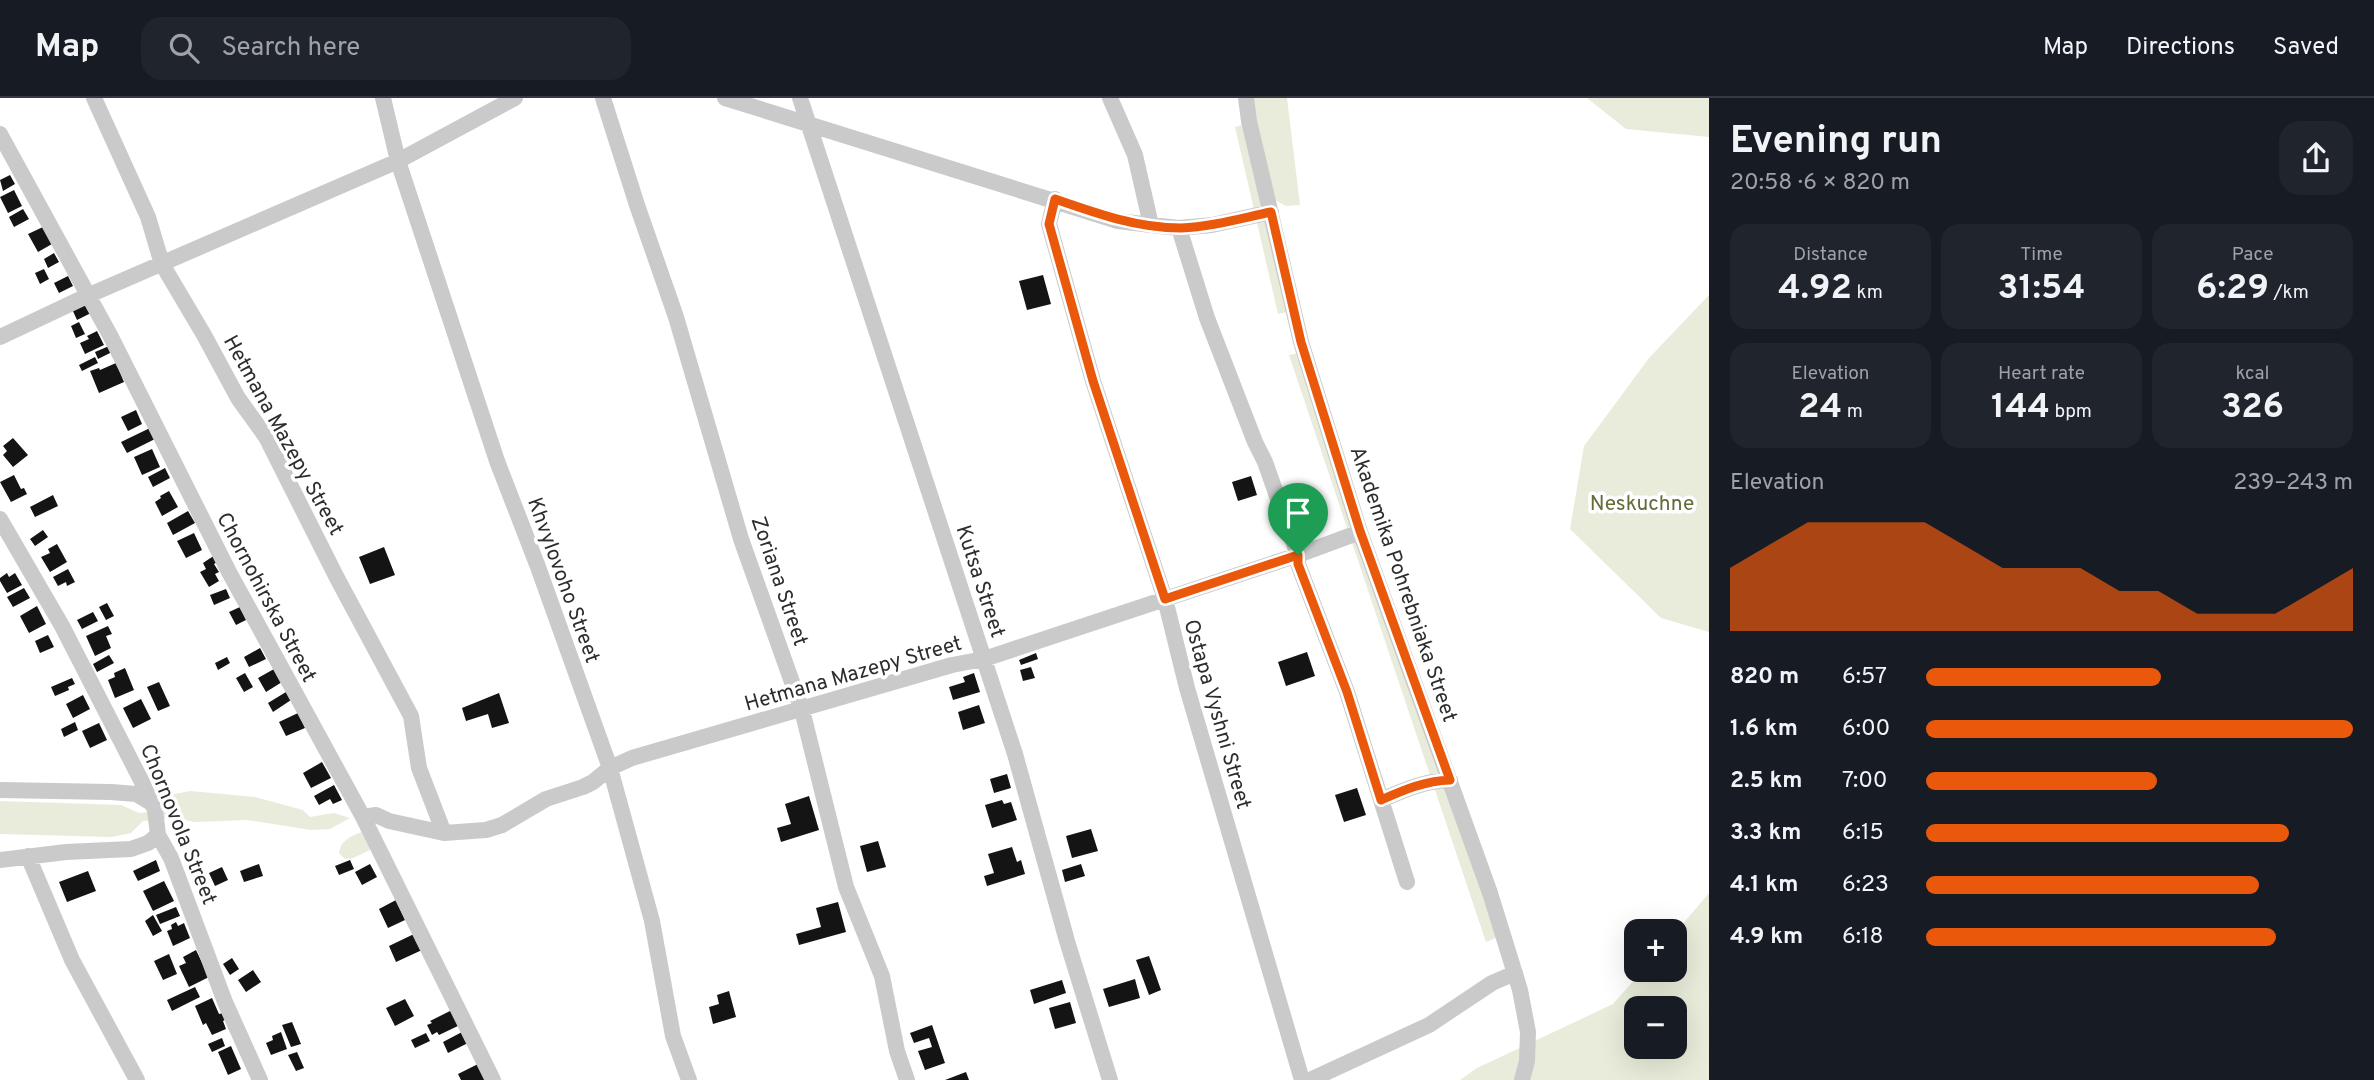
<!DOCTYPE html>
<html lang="en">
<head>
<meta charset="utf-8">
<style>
	body { margin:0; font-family:Overpass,sans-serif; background:#20242c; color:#f1f3f6; height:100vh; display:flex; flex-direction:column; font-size:26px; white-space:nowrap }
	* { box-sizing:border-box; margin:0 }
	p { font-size:23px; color:#9ea1a6 }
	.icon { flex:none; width:38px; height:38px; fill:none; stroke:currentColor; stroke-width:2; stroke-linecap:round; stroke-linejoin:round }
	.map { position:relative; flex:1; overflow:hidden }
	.side { display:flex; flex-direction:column; background:#171b24; width:665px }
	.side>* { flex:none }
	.tools { position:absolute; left:1624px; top:821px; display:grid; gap:14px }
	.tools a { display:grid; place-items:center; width:63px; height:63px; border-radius:14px; background:#171b24; box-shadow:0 7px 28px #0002; font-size:35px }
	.pin { position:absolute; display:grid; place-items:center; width:60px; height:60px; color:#fff; margin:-72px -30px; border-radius:50% 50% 50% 0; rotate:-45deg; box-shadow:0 0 7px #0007 }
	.pin .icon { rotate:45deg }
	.round { display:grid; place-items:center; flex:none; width:74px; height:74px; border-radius:21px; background:#20242c }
	.head { display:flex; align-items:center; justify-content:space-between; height:119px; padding:0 21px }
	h1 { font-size:38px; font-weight:700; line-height:52px }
	.metrics { display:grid; grid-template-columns:repeat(3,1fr); gap:10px; height:119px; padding:7px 21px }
	.metrics div { display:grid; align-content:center; border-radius:18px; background:#20242c; text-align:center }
	.metrics b { font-size:35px; font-weight:700 }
	.metrics small { font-size:19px; font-weight:400 }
	.metrics p { font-size:19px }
	.chart { height:196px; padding:14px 21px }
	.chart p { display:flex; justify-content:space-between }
	.chart svg { width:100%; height:126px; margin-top:7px; fill:#ea580c; opacity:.7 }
	ul { padding:0 21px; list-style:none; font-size:23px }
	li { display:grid; grid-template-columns:112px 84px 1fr; align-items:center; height:52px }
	li i { height:18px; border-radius:9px; background:#ea580c }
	header { display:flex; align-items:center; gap:42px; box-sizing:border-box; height:98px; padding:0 35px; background:#171b24; border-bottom:2px solid #363941 }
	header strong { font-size:33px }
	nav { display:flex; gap:38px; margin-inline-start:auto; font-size:24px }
	.search { width:490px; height:63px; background:#20242c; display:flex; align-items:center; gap:18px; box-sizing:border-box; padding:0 24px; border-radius:21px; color:#9ea1a6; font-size:26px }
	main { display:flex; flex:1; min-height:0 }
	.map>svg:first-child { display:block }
</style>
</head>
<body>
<header>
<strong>Map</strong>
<div class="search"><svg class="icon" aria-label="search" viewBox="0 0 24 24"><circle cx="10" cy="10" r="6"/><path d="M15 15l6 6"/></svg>Search here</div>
<nav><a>Map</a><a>Directions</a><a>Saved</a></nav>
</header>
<main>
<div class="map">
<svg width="1709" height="982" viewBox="0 0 1709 982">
	<rect width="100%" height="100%" fill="#fff"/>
	<path fill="#e9ecda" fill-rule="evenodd" d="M1252,0h35l13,107 -14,1 -13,-7z
		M1587,0h122v39l-83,-8z
		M1245,26l42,188 -9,2 -43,-187z
		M1709,197v337l-48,-14 -91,-89 14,-83 65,-88z
		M1298,255l200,584 -12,5 -197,-587z
		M190,693l65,6 48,13 7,7 24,-4 16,5 -20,11 -19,1 -64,-10 -52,2 -22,-4 -30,3 -12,12 -19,4 -112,-3v-33l121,4 18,8 27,-3 8,-16z
		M367,732l3,20 -17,8 -8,1 -6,-6c2,-15 16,-18 28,-23z
		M1709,795v187h-249l17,-12 136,-64 30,-34h32v-37zM1636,910h39v38h-39z"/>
	<path fill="#141414" d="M10,77l5,9 -12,7 -3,-11z
		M14,92l8,16 -14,7 -8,-16z
		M23,111l6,10 -15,8 -5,-10z
		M43,129l9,17 -14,8 -10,-18z
		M54,155l5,9 -11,6 -4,-9z
		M44,171l5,10 -9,5 -5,-11z
		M1043,177l8,29 -24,6 -8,-29z
		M68,178l5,10 -14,7 -5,-10z
		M86,204l5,11 -14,7 -5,-11z
		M79,224l6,12 -9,4 -5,-12z
		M97,233l7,14 -19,9 -5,-11 9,-4 -2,-3z
		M109,248l3,6 -14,7 -3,-7z
		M95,259l3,6 -16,8 -3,-6z
		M116,265l8,19 -25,11 -9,-22 9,-3 1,2z
		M136,312l6,14 -14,7 -7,-14z
		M150,330l5,11 -28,14 -6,-11z
		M13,340l15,17 -15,12 -10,-12 4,-4 -4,-5z
		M152,351l8,18 -18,8 -8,-18z
		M165,370l5,10 -17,9 -5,-10z
		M14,377l7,14 3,-1 3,6 -16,8 -11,-20z
		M1251,378l6,19 -19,6 -6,-19z
		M169,393l9,16 -16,9 -7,-14 6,-4 -1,-2z
		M53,397l5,11 -23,11 -5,-10z
		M188,413l7,12 -22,12 -6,-12z
		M43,432l5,7 -13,9 -5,-7z
		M194,435l8,17 -16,8 -9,-17z
		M57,446l10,18 -17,10 -9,-15 9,-4 -2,-4z
		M384,449l11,28 -25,9 -11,-27z
		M215,457l4,6 -5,3 5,8 -4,2 4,7 -10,6 -9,-15 6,-3 -3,-6z
		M68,471l7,13 -8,4 -1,-4 -8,4 -5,-9z
		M7,475l2,4 6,-4 7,12 -15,8 -7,-12v-3z
		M24,490l6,10 -17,9 -6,-10z
		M226,491l4,9 -16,7 -4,-10z
		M107,505l7,13 -8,4 -7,-13z
		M37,508l9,18 -17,9 -9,-17z
		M240,509l6,13 -10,5 -7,-13z
		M93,514l5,9 -16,8 -5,-9z
		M108,528l4,8 -6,2 5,12 -16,8 -9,-20z
		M48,537l6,12 -14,6 -5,-12z
		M260,550l6,11 -17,8 -5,-10z
		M1307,554l8,24 -29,10 -8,-24z
		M1036,555l2,6 -17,6 -2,-5z
		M109,557l5,8 -17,9 -4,-8z
		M227,559l3,6 -12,7 -3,-7z
		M1031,569l4,11 -12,3 -3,-11z
		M125,570l9,22 -19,8 -7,-18 7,-3 -1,-4z
		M274,571l8,13 -16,10 -8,-14z
		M245,575l8,14 -9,5 -8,-14z
		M974,575l6,19 -27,8 -4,-13 16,-5 -2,-5z
		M72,580l3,6 -7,3 1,3 -14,6 -4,-9z
		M159,584l11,24 -12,5 -11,-24z
		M286,594l5,8 -18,12 -5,-9z
		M499,595l10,30 -17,5 -4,-14 -22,7 -4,-13z
		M83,597l7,14 -17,9 -7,-14z
		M141,601l10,20 -18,9 -10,-20z
		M979,607l6,18 -22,7 -5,-18z
		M298,615l7,15 -19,8 -7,-14z
		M75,624l3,8 -14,7 -3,-8z
		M99,625l8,17 -17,8 -8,-17z
		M322,664l9,16 -20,10 -8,-15z
		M1007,676l4,14 -17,5 -4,-14z
		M334,687l8,15 -9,4 -3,-5 -11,6 -5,-9z
		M1357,690l9,27 -22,7 -9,-27z
		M809,698l10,34 -38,12 -4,-14 14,-4 -6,-20z
		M1002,702l2,4 7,-2 6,18 -25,8 -7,-23z
		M1091,731l7,22 -26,7 -6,-22z
		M878,743l8,26 -19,5 -7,-26z
		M1012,749l5,15 4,-2 4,14 -38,12 -3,-10 10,-3 -6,-19z
		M156,762l4,11 -22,10 -5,-10z
		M350,762l4,9 -15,6 -4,-9z
		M259,766l4,12 -19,6 -4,-11z
		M370,766l7,13 -15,8 -7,-13z
		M1081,766l4,12 -20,6 -3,-12z
		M222,769l6,13 -13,6 -6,-13z
		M88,773l8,20 -29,11 -8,-20z
		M164,783l10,20 -21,10 -10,-20z
		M396,802l9,20 -17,8 -9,-19z
		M838,804l8,30 -47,13 -3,-11 25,-7 -5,-19z
		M176,809l4,9 -20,8 -4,-9z
		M153,817l9,16 -9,5 -8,-15z
		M176,824l2,4 6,-3 6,15 -17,8 -6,-15 5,-2 -1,-4z
		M414,836l8,16 -26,12 -7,-16z
		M196,852l13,27 -20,10 -10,-21 7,-3 -3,-6z
		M169,856l8,20 -14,6 -9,-19z
		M1149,858l12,34 -12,5 -13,-35z
		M232,860l7,11 -9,6 -7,-11z
		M253,872l8,12 -15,10 -8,-12z
		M1135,881l5,19 -31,9 -6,-18z
		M1062,882l4,13 -32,11 -4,-14z
		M195,889l5,10 -28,14 -5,-11z
		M729,893l7,26 -23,7 -4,-17 10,-3 -2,-9z
		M212,900l7,16 4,-1 3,6 -3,2 3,8 -14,6 -6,-12 -3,2 -8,-19z
		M405,901l9,17 -19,10 -9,-18z
		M1070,904l6,21 -21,6 -6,-21z
		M452,912l8,15 -21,10 -2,-3 -5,3 -5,-10 5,-2 -2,-2z
		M292,924l9,22 -10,3 -9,-22z
		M932,927l13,38 -20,7 -7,-19 14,-4 -3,-9 -15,5 -4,-10z
		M281,934l6,17 -16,6 -5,-12 7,-3 -1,-4z
		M462,934l6,11 -20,10 -5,-11z
		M426,935l4,8 -15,7 -4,-8z
		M222,940l3,8 -13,6 -4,-8z
		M231,948l10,23 -13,6 -10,-23z
		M297,954l7,16 -8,3 -8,-16z
		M478,966l8,16h-25l-3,-6z
		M966,974l3,8h-24z"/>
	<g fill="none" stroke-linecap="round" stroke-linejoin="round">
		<path stroke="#cacaca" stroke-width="16" d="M94,0l54,119 14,47 42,71 34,63 28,39 71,141 74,138 8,52 25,65
			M383,0l15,63 99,300 41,106 72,201 42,153 21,115 16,44
			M603,0l34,107 39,112 65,222 61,171 44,177 36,89 15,75 10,29
			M725,0l393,123 33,4
			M800,0l215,656 52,187 43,139
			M1110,0l25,57 16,70 28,3 28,90 48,124 10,20 33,93v9l49,128 60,190
			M1246,0l3,23 52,221 59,190 130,361 30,97 8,42 -1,29 -5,19
			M0,36l111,203 118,235 134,245 130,263
			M1055,101l-6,25 44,157 72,218 22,89 115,392
			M1179,130l33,-3 59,-13
			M0,239l87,-41 311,-135 117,-63
			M0,421l62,107 80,156 13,28 3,25 13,23 54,144 35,78
			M0,692l111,2 25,2 15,9
			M1381,702c23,-10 43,-19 69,-20
			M363,719l13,-2 13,6 55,12 42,-3 16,-5 44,-26 37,-12 10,-5 17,-14 22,-10 320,-93 32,-6 314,-104 62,-23
			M28,758l44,104 65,120
			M0,762l66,-8 65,-3 17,-6 10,-8
			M1310,982l119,-55 63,-42 23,-10"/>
	</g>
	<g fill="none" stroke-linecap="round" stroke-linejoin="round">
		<defs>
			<path id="route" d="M1055,101c40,14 82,29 126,29 30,-1 61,-10 90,-16l30,130 59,189 90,249c-26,1 -46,10 -69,20l-34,-108 -49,-128v-9l-133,44 -72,-218 -44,-157z"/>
		</defs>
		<use href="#route" stroke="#fff" stroke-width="14"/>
		<use href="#route" stroke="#ea580c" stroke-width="9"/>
	</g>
	<g text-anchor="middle" stroke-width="7" stroke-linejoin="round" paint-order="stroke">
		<g font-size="21" fill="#2d2d2d" stroke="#fff">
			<text transform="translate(284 337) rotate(61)" y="7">Hetmana Mazepy Street</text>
			<text transform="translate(564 482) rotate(70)" y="7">Khvylovoho Street</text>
			<text transform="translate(780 483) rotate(71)" y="7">Zoriana Street</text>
			<text transform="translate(981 483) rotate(72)" y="7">Kutsa Street</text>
			<text transform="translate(1404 486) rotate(71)" y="7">Akademika Pohrebniaka Street</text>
			<text transform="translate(267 499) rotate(62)" y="7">Chornohirska Street</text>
			<text transform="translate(853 575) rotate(-16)" y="7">Hetmana Mazepy Street</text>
			<text transform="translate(1218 616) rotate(74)" y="7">Ostapa Vyshni Street</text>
			<text transform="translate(179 726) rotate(68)" y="7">Chornovola Street</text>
		</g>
		<g font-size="21" fill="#616c38" stroke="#fff">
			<text x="1642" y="412">Neskuchne</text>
		</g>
	</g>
</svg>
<div class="tools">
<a>+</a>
<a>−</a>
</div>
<div class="pin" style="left:1298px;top:457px;background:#1e9e55"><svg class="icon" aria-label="arrive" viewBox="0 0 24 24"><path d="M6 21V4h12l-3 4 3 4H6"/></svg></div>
</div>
<section class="side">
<div class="head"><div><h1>Evening run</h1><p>20:58 · 6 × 820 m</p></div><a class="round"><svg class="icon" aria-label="share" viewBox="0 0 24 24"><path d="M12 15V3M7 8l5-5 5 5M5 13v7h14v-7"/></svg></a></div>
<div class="metrics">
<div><p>Distance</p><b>4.92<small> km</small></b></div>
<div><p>Time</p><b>31:54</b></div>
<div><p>Pace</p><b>6:29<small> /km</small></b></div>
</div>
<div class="metrics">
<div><p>Elevation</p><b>24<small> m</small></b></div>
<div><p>Heart rate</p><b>144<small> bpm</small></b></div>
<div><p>kcal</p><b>326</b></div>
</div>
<div class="chart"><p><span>Elevation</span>239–243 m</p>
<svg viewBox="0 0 160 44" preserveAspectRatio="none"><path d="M0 44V22L10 14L20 6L30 6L40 6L50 6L60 14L70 22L80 22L90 22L100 30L110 30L120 38L130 38L140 38L150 30L160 22V44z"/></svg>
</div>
<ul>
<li><b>820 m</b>6:57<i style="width:55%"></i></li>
<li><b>1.6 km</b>6:00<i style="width:100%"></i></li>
<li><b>2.5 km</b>7:00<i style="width:54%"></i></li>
<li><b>3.3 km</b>6:15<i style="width:85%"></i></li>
<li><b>4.1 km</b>6:23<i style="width:78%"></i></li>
<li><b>4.9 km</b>6:18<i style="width:82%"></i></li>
</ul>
</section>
</main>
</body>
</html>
